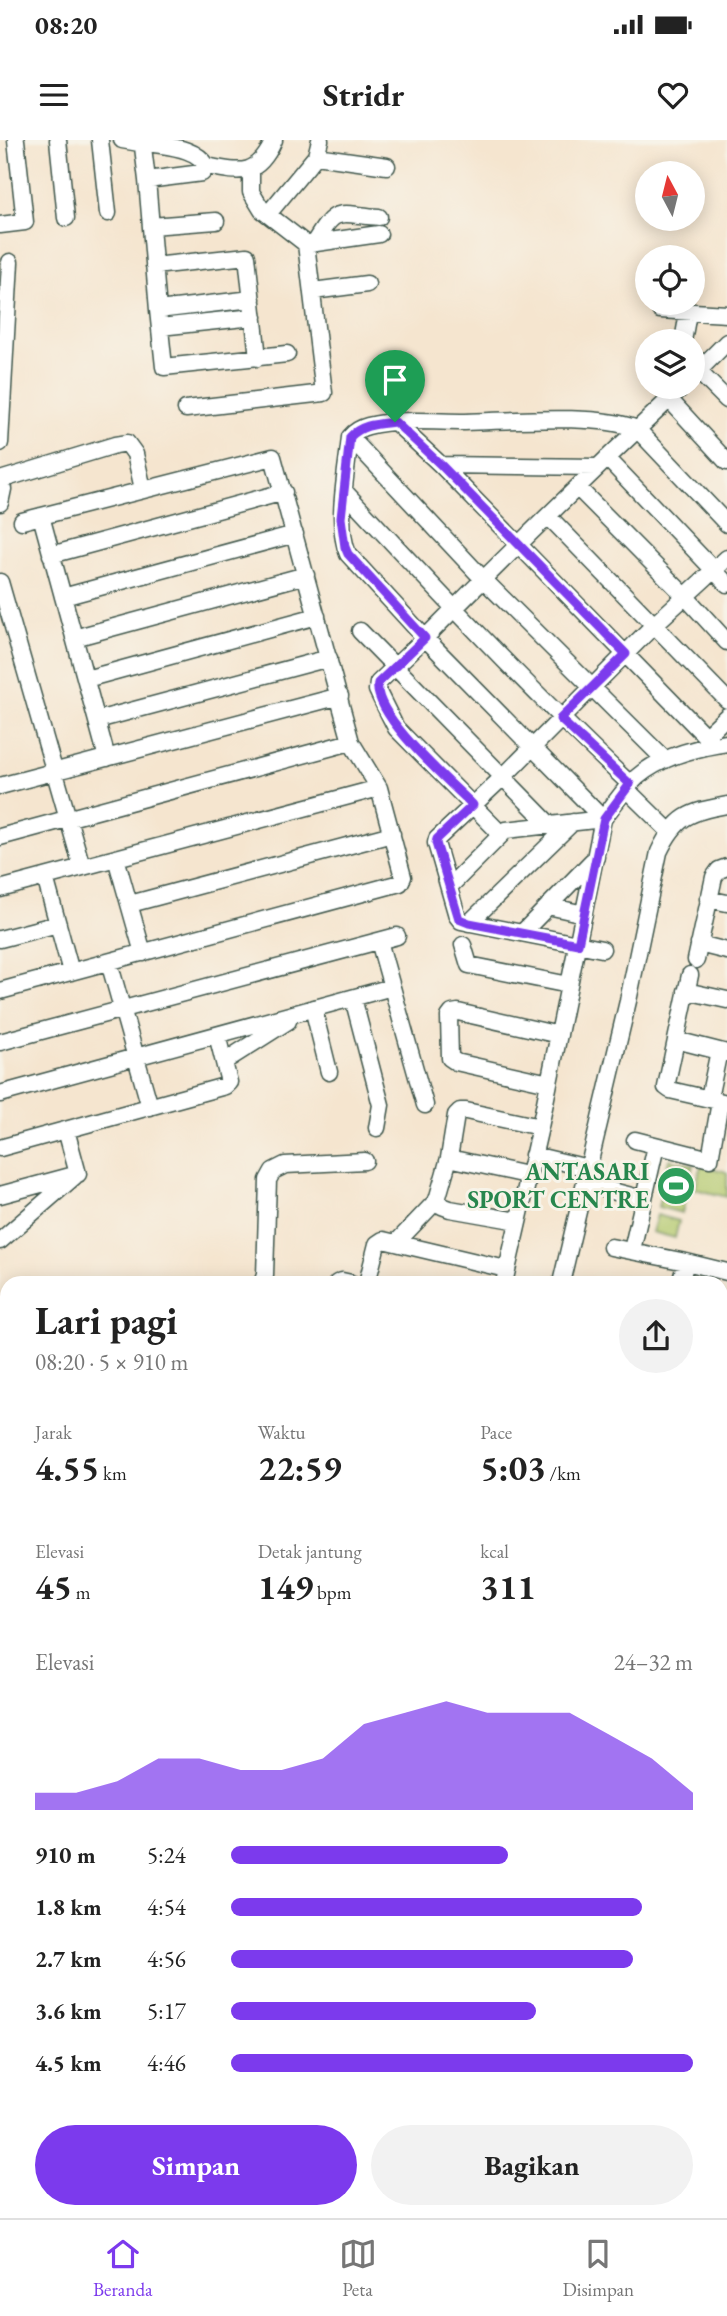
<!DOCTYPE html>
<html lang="id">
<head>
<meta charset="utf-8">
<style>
	body { margin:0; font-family:"EB Garamond",serif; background:#f2f2f2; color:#222; height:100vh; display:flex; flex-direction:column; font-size:26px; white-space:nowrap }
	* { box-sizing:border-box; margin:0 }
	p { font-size:23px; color:#767676 }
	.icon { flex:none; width:38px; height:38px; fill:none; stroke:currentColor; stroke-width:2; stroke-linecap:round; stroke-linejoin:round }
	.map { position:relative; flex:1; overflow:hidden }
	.drawer { position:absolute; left:0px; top:1136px; width:728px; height:943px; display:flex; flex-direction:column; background:#fff; border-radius:21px 21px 0 0; box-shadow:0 4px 18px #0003 }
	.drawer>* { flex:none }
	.needle { width:46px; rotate:353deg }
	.tools { position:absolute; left:635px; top:21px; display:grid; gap:14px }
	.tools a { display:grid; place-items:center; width:70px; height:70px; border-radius:50%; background:#fff; box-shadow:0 4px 18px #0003; font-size:35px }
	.pin { position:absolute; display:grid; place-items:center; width:60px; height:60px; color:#fff; margin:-72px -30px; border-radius:50% 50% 50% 0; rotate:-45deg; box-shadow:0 0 7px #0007 }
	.pin .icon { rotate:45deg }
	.round { display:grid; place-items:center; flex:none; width:74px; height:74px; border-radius:37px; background:#f2f2f2 }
	.summary { display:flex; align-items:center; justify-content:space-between; height:119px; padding:0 35px }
	h1 { font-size:38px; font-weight:700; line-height:52px }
	.metrics { display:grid; grid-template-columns:repeat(3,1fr); gap:10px; height:119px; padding:7px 35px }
	.metrics div { display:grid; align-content:center }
	.metrics b { font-size:35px; font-weight:700 }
	.metrics small { font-size:19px; font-weight:400 }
	.metrics p { font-size:19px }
	.chart { height:196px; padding:14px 35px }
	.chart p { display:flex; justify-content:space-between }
	.chart svg { width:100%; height:126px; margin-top:7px; fill:#7c3aed; opacity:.7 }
	.action { display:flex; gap:14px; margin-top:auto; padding:14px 35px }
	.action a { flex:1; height:80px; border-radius:42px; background:#7c3aed; color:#fff; font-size:28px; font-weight:700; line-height:80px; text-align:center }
	.action a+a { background:#f2f2f2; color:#222 }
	ul { padding:0 35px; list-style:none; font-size:23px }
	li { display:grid; grid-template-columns:112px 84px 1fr; align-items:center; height:52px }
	li i { height:18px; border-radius:9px; background:#7c3aed }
	.status { display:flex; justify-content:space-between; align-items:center; height:49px; padding:0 35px; background:#fff; direction:ltr }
	.status svg { height:19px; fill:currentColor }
	header { display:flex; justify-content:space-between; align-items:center; height:91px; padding:0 35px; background:#fff; font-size:32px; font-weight:700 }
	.menu { display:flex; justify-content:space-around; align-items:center; height:98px; border-top:2px solid #e0e0e0; background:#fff; font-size:19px; color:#767676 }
	.menu a { display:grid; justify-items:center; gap:4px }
	.menu .on { color:#7c3aed }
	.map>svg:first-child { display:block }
</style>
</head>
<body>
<div class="status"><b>08:20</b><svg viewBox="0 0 49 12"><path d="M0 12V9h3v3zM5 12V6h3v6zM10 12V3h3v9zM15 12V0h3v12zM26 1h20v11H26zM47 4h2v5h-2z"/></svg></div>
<header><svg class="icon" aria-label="menu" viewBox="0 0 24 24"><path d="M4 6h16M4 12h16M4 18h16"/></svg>Stridr<svg class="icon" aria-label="heart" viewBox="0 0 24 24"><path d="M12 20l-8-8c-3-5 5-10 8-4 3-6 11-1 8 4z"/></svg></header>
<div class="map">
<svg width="727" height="2078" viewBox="0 0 727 2078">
	<rect width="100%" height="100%" fill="#f7f3e8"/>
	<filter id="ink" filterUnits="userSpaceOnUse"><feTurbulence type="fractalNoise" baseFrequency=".0143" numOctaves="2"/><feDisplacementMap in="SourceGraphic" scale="14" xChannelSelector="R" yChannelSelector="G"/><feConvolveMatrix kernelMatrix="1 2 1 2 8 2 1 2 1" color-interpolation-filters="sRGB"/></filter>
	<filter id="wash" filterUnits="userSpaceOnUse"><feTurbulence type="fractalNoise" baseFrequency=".00686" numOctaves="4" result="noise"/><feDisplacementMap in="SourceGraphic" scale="28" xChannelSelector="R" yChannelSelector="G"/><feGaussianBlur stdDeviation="1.57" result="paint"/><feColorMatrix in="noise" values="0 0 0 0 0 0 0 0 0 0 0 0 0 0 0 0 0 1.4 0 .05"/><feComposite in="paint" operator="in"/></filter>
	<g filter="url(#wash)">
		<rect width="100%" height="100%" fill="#f5e5cf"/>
		<path fill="#b2c86c" stroke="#688250" stroke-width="2" d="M669,1019l24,6 -11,48 -24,-6z
			M701,1025l26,7v25l-32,-8z
			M657,1075l22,6 -4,17 -23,-6z"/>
	</g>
	<g filter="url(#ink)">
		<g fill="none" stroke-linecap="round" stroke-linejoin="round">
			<defs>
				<path id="minor" d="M58,0l8,78
					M100,0l8,73
					M122,0l23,4
					M316,16l71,10
					M207,26l-5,7 -55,7 -4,-33 5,-4c21,4 47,4 59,23 34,7 51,11 67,-26
					M147,40l11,130 94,-11
					M268,74l48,-58 4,-16
					M0,85l25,-3 -9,-82
					M151,86l65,-5
					M314,103c23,-38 23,-29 65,-26
					M309,104l70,-10
					M154,126l93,-10 11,102
					M313,151l54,-7
					M158,170l6,57 123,-13
					M660,170l67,4
					M160,187l94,-10
					M683,201l5,-28
					M698,231l29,29
					M693,236l34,-34
					M682,247c-87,82 -173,166 -257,251l-77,-84c-13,-31 -1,-83 2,-117 5,-6 10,-9 18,-11 31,-8 66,-4 97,-4 46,-1 131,-9 172,7l90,95
					M669,259l58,63
					M186,269l138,-16 -18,-149 -44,-34 -11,-18v-22
					M395,282l46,43 273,280
					M350,297l133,142 182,181
					M0,303l10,-181
					M607,318l120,126
					M441,325l156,2
					M0,340l115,-35 12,-2 8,11 8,35
					M0,340l3,9 -3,14
					M578,348l107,108 42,46
					M345,352c93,100 186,199 285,292
					M41,376l66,242
					M549,377l178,183
					M51,415l233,-63
					M0,442l82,285
					M63,457l232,-63
					M360,491l190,194
					M74,498l232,-63
					M86,539l231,-63
					M97,580l232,-62
					M706,596l21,-20
					M0,646l340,-90
					M626,649l43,42
					M501,694l-105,-106 -19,-38 1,-7 47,-45 178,181 -63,308 -36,156
					M0,697l351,-95
					M116,718l27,95
					M45,737l26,95
					M449,747l57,-57 97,-11c9,-12 18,-25 28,-36 23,-25 63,-35 96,-40
					M0,749l379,-101
					M708,759l19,4
					M130,764l262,-70
					M548,766l36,8
					M469,783l104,-101
					M522,793l74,-76
					M0,799l58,-15
					M379,801l46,164
					M699,804l28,7
					M463,805l6,20 100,20
					M602,809l-141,-28 -4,-5 -21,-73 1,-4 66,-62 152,-153 72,-66
					M696,820l18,-83 5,-7 8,-3
					M109,822l41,145
					M690,835l-24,112 4,3 57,13
					M0,851l400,-108 3,-6 -24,-89 -28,-46 -78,-285 -251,64
					M686,851l41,9
					M353,858l28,107 -4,23
					M313,868l16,64
					M676,900l51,13
					M0,902l397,-106
					M225,921l63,-40
					M549,943l-93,-21 -6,-4 -1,-41 3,-4 6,-1 101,23
					M0,954l392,-107
					M709,958l10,-47
					M635,1000l75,19 10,-57
					M0,1008l225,-62 4,-4 -12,-47
					M533,1015l55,13
					M449,1018l78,17
					M585,1044l58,15
					M0,1055l78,-21 -12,-44
					M518,1081l-68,-12 -8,-3 -5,-6 12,-42 7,-43 4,-4h6l74,16
					M0,1101l75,-65
					M396,1103l41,-43
					M611,1107l75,15 -6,21
					M632,1110l24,-104
					M686,1122l41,10
					M262,1143l3,-8 3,-95 5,-9 12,-6 80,-4
					M337,1143l5,-2 9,2
					M367,1143l10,-39 6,-4 123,29
					M561,1143l67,-282 31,-149c17,-36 30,-40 68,-47
					M721,1189l6,2
					M721,1269l6,-33
					M0,1292l7,-1
					M721,1369l6,-4
					M0,1466l7,1
					M721,1621l6,-20
					M0,1725h7
					M0,1777h7
					M0,1824h7
					M0,1873h7
					M721,1919l6,-4
					M0,1921h7
					M0,1969h7
					M0,2017h7
					M0,2072l44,1
					M364,2072l11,6
					M386,2072l10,6
					M661,2072l21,6
					M514,2077l35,-5
					M92,2078v-6
					M108,2078v-6"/>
			</defs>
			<use href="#minor" stroke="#3f564b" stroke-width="19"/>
			<use href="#minor" stroke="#fff" stroke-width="16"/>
		</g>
	</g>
	<g fill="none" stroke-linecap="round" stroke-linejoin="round" filter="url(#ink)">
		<defs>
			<path id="route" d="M395,282l46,43 185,189 -66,65 70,65 -26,35 -26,125 -109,-21 -10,-4 -23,-76 1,-4 36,-34c-23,-23 -101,-90 -95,-122l47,-45 -77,-84 -3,-7 -4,-29 9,-81c12,-13 28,-13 45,-15z"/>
		</defs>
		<use href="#route" stroke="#fff" stroke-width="14"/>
		<use href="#route" stroke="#7c3aed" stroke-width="9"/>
	</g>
	<defs>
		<symbol id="stadium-disc" viewBox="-11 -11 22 22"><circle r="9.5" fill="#2e9e5b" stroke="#f7f3e8"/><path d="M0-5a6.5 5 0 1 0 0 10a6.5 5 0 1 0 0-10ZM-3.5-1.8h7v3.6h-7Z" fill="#fff"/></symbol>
	</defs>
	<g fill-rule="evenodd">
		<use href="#stadium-disc" x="654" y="1024" width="44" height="44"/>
	</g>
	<g text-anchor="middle" stroke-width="6" stroke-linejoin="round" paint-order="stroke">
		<g font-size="24" font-weight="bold" fill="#27864d" stroke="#f7f3e8" text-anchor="end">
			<text x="649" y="1040">ANTASARI<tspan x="649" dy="28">SPORT CENTRE</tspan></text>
		</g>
	</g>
</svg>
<div class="tools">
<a><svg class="needle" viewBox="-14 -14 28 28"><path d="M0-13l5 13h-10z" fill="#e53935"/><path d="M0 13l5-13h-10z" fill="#767676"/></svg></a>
<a><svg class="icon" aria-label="locate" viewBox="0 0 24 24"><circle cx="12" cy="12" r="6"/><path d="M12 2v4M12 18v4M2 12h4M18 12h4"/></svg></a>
<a><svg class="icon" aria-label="layers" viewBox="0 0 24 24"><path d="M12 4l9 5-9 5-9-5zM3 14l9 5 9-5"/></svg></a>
</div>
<div class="pin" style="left:395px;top:282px;background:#1e9e55"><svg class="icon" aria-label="arrive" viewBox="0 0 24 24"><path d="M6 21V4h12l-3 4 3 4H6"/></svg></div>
<section class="drawer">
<div class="summary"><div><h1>Lari pagi</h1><p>08:20 · 5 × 910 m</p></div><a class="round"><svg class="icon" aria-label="share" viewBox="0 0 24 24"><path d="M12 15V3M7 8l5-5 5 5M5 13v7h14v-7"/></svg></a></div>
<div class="metrics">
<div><p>Jarak</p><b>4.55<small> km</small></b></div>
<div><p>Waktu</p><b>22:59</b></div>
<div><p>Pace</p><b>5:03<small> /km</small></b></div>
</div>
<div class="metrics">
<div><p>Elevasi</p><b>45<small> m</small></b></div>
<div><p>Detak jantung</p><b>149<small> bpm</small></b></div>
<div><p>kcal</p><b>311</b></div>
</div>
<div class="chart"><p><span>Elevasi</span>24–32 m</p>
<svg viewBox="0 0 160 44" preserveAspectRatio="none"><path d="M0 44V38L10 38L20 34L30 26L40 26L50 30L60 30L70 26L80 14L90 10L100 6L110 10L120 10L130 10L140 18L150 26L160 38V44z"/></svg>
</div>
<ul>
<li><b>910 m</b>5:24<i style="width:60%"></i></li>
<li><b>1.8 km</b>4:54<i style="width:89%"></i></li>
<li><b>2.7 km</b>4:56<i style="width:87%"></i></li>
<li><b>3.6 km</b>5:17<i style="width:66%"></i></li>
<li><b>4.5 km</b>4:46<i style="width:100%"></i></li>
</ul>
<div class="action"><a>Simpan</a><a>Bagikan</a></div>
</section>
</div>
<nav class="menu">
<a class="on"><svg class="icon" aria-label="home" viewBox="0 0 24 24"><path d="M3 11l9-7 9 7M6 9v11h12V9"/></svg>Beranda</a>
<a><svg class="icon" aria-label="map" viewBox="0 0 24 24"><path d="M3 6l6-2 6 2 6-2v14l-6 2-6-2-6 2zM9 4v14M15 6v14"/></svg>Peta</a>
<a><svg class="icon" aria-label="saved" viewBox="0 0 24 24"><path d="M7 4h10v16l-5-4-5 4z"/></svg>Disimpan</a>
</nav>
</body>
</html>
